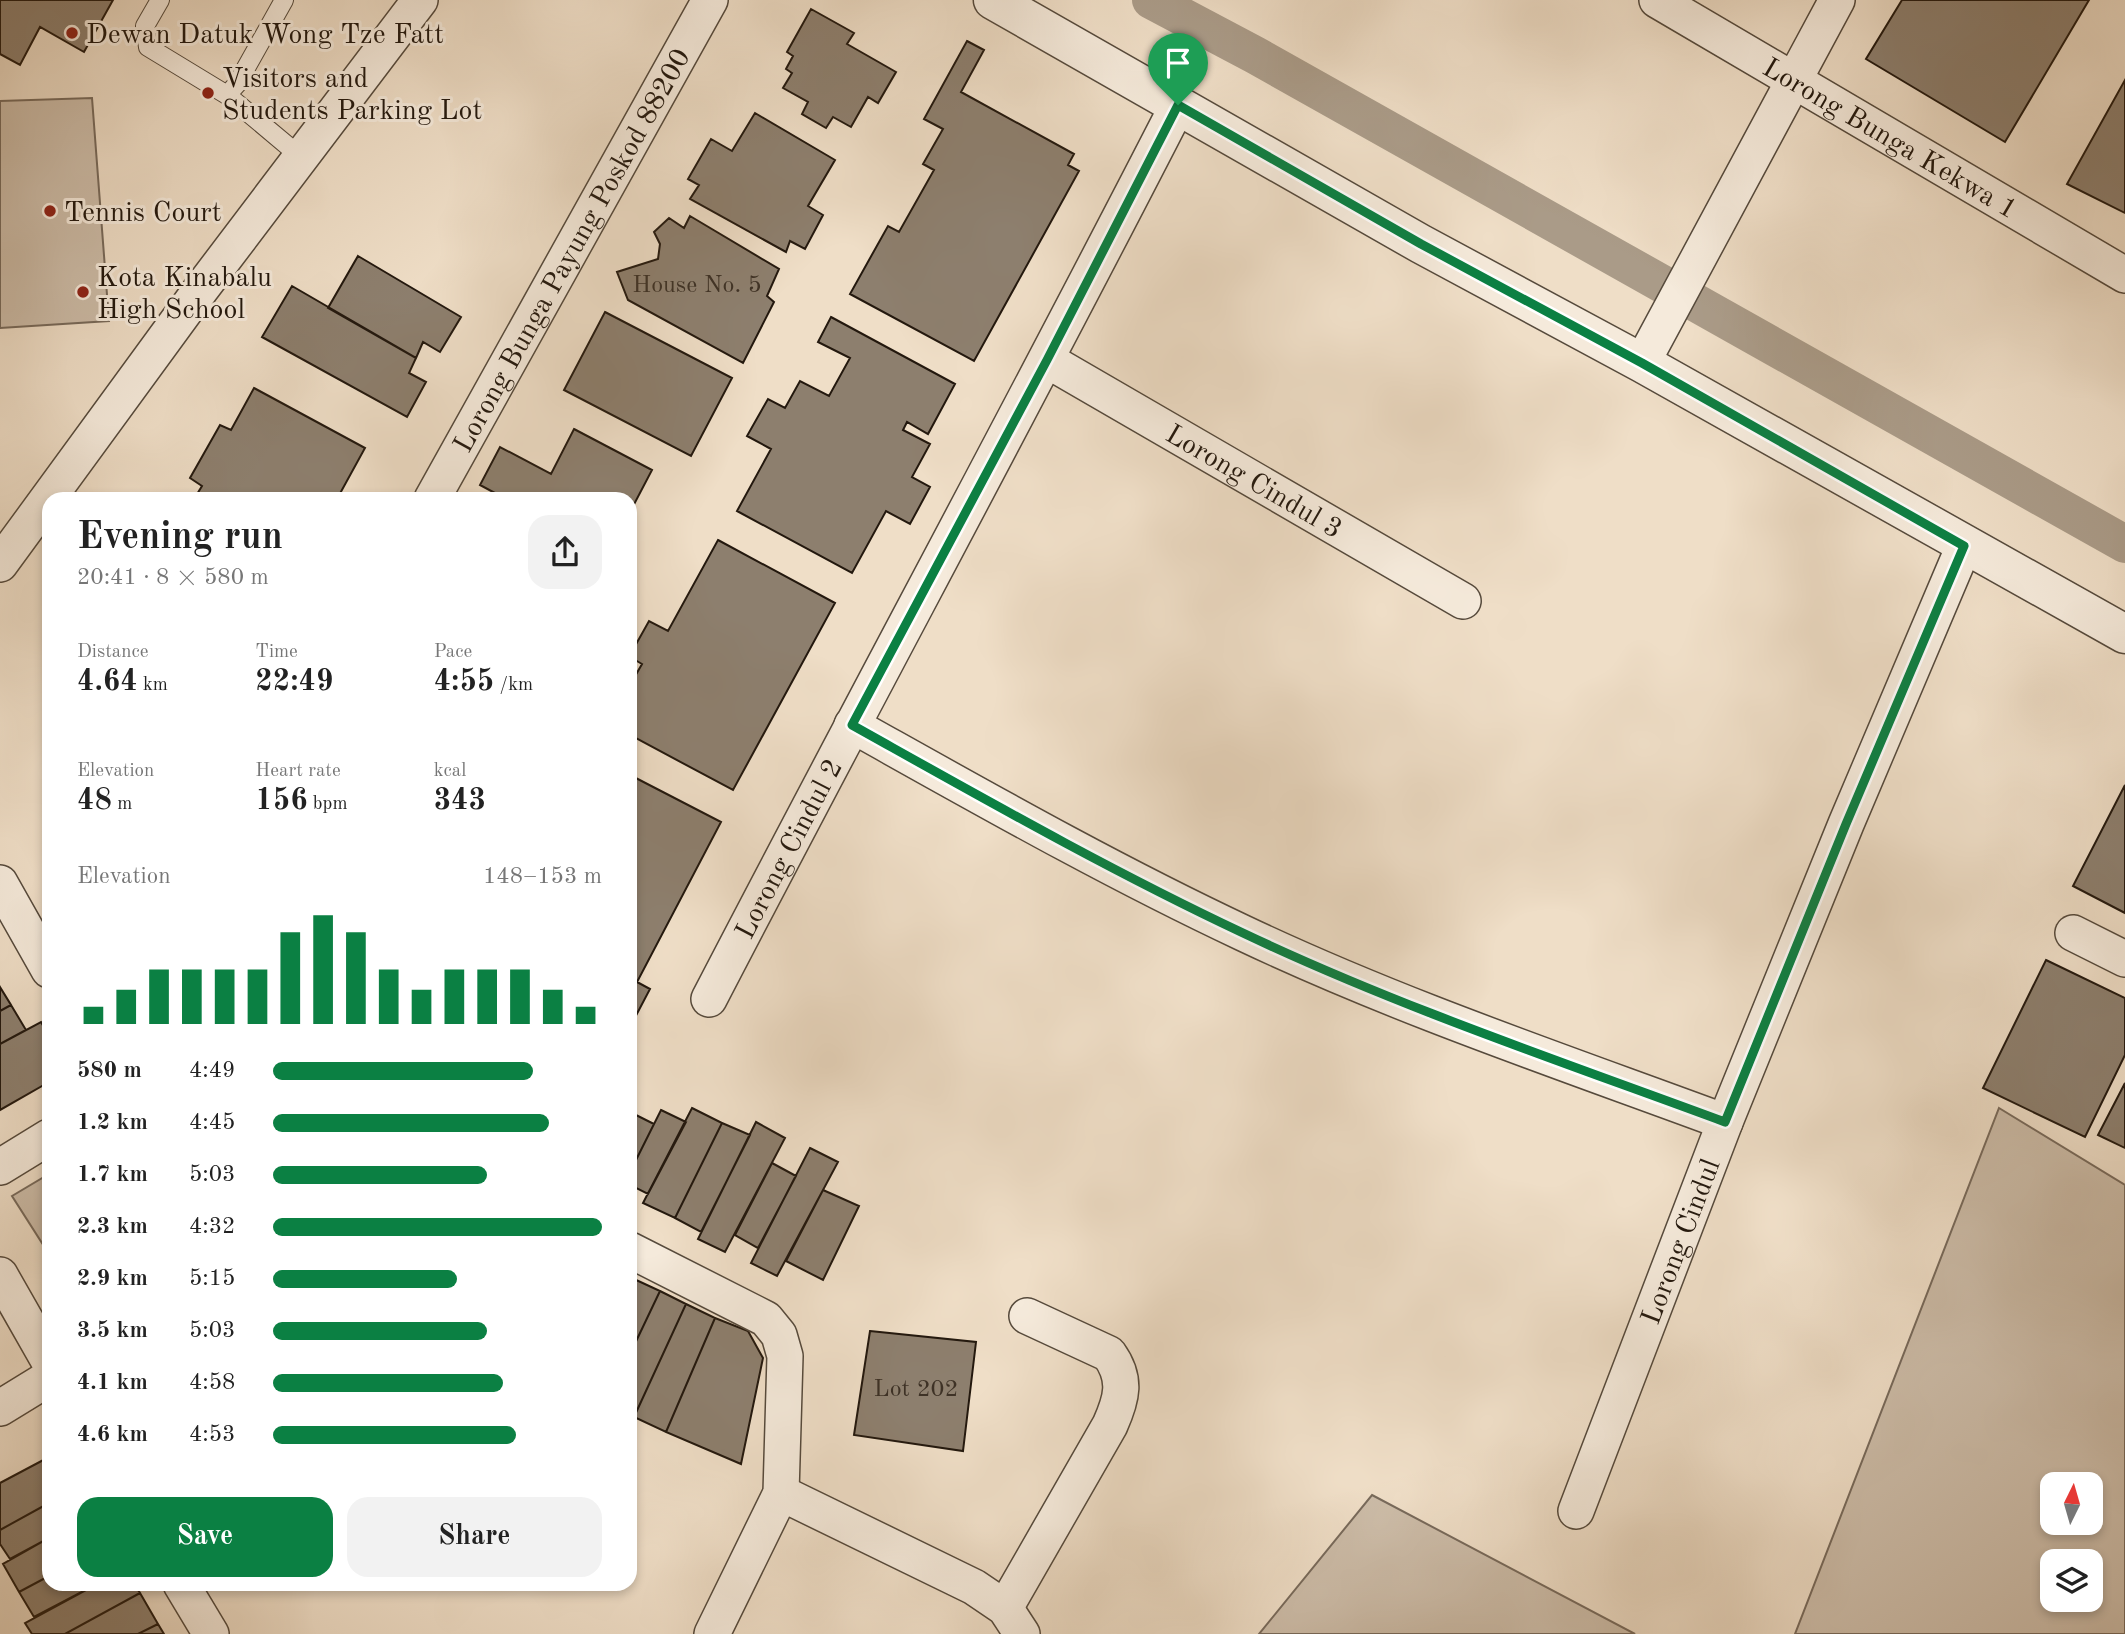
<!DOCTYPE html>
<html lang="en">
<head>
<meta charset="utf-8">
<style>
	body { margin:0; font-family:"Old Standard TT",serif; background:#f2f2f2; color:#222; height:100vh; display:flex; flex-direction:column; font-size:26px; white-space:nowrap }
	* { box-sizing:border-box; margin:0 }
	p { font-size:23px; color:#767676 }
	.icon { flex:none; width:38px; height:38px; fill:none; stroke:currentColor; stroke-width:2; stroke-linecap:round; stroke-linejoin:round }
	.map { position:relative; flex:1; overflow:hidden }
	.side { position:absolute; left:42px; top:492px; width:595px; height:1099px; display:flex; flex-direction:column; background:#fff; border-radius:21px; box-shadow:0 4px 10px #0003 }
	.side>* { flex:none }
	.needle { width:46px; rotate:5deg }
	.fabs { position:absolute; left:2040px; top:1472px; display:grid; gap:14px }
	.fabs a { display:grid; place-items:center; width:63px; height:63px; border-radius:14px; background:#fff; box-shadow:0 4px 10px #0003; font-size:35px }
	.pin { position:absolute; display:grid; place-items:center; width:60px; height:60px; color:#fff; margin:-72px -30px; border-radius:50% 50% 50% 0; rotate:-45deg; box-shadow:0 0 7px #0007 }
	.pin .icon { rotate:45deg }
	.round { display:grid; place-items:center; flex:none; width:74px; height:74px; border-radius:21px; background:#f2f2f2 }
	.head { display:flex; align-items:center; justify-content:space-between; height:119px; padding:0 35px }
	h1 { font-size:38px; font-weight:700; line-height:52px }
	.stats { display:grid; grid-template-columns:repeat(3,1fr); gap:10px; height:119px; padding:7px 35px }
	.stats div { display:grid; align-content:center }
	.stats b { font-size:30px; font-weight:700 }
	.stats small { font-size:19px; font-weight:400 }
	.stats p { font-size:19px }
	.chart { height:196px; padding:14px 35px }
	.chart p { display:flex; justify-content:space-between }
	.chart svg { width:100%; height:126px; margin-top:7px; stroke:#0b8043; stroke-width:6 }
	.action { display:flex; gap:14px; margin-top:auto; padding:14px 35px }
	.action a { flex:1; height:80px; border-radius:21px; background:#0b8043; color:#fff; font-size:28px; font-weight:700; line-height:80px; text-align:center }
	.action a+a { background:#f2f2f2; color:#222 }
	ul { padding:0 35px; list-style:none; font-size:23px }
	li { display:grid; grid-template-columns:112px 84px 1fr; align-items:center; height:52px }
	li i { height:18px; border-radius:9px; background:#0b8043 }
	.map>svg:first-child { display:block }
</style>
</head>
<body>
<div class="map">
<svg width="2125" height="1634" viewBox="0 0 2125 1634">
	<rect width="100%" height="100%" fill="#efdec7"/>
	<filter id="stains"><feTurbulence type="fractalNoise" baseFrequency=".00286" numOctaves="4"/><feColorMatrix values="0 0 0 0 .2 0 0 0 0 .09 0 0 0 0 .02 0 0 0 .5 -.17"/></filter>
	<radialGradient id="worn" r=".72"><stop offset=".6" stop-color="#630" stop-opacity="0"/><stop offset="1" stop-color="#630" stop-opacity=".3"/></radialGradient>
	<path fill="#ccbca8" stroke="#786a5b" stroke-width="2" fill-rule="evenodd" d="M92,98l17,223 -109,7v-227z
		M1999,1108l126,77v449h-330zM2091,1484v38h-38v-38zM2091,1561v39h-38v-39z
		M49,1174v80l-37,-58z
		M1372,1495l263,139h-376z"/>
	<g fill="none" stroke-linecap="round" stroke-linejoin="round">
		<path stroke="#aa9b88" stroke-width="38" d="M1151,0l104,55 870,489"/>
	</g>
	<path fill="#8d7f6e" stroke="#23180e" stroke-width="2" d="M0,0h113l-29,52 -44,-25 -20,38 -20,-11z
		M1902,0h187l-84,142 -139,-83z
		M811,9l43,24 -7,11 49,28 -18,31 -10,-6 -17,30 -18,-10 -7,11 -24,-14 6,-12 -25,-14 9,-15 -6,-4 7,-13 -6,-4z
		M967,41l17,9 -23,42 113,62 -6,11 11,6 -105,190 -124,-67 38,-68 11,6 35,-62 -11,-6 20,-35 -19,-10z
		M2125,80v133l-58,-29z
		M755,113l80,47 -27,46 15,9 -18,34 -15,-8 -4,11 -96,-53 9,-14 -11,-6 23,-40 21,12z
		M690,216l89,53 -12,27 7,6 -31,61 -115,-63 -11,-28 41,-13 2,-15 -6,-12 15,-14 15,10z
		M358,256l103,61 -21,35 -17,-10 -7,16 -88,-50z
		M292,286l124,72 -7,15 17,9 -19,35 -145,-80z
		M605,312l127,66 -41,78 -127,-66z
		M831,317l124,67 -27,50 -21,-12 -4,8 27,14 -18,33 18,10 -20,37 -24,-13 -34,62 -115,-62 34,-62 -24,-13 21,-37 17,9 15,-27 29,15 21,-38 -32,-16z
		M254,388l111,60 -28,51h-143l8,-13 -12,-8 30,-53 11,5z
		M574,429l78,41 -22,42v-13h-124l-26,-14 20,-38 51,27z
		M718,540l117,63 -102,187 -103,-55v-50l12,-21 -12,-7v-2l19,-34 19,10z
		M630,775l91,47 -84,160 13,7 -20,38z
		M2125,785v128l-52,-27z
		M2046,960l79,38v57l-40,82 -102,-49z
		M0,987l11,18 -11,6z
		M11,1005l15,25 -26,14v-33z
		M41,1022l8,14v46l-49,28v-66z
		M2125,1083v65l-27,-13z
		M692,1108l30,15 -47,95 -32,-15z
		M661,1110l25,12 -38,72 -18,-9v-13z
		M630,1112l24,12 -24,48z
		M756,1122l29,16 -60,114 -27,-13z
		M722,1123l28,12 -49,97 -26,-14z
		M810,1148l28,14 -61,114 -26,-13z
		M772,1163l24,13 -38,72 -23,-13z
		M823,1190l36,16 -36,74 -37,-19z
		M634,1279l26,12 -30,63v-67z
		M660,1291l26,13 -52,113 -4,-1v-62z
		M686,1304l29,14 -49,114 -32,-15z
		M715,1318l33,13 15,27 -22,106 -75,-32z
		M870,1331l106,11 -13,109 -109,-16z
		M49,1457v46l-49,27v-47z
		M49,1503v35l-39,21 -10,-15v-14z
		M49,1538v38l-30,16 -16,-28z
		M49,1576v8h48l-63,33 -15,-25z
		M97,1584h37l6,9 -75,41h-33l-7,-11z
		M140,1593l18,31 -20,10h-73z
		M158,1624l6,10h-26z"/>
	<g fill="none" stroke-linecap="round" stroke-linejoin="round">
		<defs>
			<path id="service" d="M160,0l-15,26 3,21 79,48 74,62
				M227,95l10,-11 47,-84"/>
			<g id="minor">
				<path id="s1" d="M1657,0l468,275"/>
				<path id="s2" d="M1047,360l416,241"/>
				<path d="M1642,363l195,-363"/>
				<path id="s3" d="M432,499l278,-499"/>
				<path d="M0,564l201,-275 219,-289"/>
				<path d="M852,725c129,72 257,145 391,208 156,74 320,129 482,189"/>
				<path d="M0,883l49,87"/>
				<path d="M2073,933l52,26"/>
				<path id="s4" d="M709,999c155,-299 316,-595 469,-894"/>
				<path d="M0,1167l49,-30"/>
				<path d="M630,1250l136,69 13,16 6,21 -4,137 -69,141"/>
				<path d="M0,1275l49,86"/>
				<path d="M0,1408l49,-30"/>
				<path d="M781,1493l193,94 31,21 17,26"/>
				<path id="s5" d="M1576,1511l149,-389 121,-298 118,-278"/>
				<path d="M181,1584l30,50"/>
				<path d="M1005,1608l105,-183c12,-27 17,-46 -1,-71l-82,-38"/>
			</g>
			<path id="tertiary" d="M993,0l428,244 221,119 483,271"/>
		</defs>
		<use href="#service" stroke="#564a3c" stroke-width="20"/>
		<use href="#minor" stroke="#564a3c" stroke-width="38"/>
		<use href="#tertiary" stroke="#564a3c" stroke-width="41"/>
		<use href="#service" stroke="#f5eadb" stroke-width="18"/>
		<use href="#minor" stroke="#f5eadb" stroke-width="35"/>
		<use href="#tertiary" stroke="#f5eadb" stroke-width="38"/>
	</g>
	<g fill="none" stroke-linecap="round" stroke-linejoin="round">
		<defs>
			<path id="route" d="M1178,105l243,139 221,119 322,183 -118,278 -121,298c-162,-60 -326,-115 -482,-189 -134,-63 -262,-136 -391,-208l195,-365z"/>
		</defs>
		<use href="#route" stroke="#fff" stroke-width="14"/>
		<use href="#route" stroke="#0b8043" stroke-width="9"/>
	</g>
	<g fill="#8f2418" stroke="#f5eadb" stroke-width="2.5">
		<circle cx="72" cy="33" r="7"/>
		<circle cx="208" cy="93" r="7"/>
		<circle cx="50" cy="211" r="7"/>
		<circle cx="83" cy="292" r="7"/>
	</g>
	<g text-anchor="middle" stroke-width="6" stroke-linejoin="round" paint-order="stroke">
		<g font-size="24" fill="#3e3226">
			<text x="697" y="292">House No. 5</text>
			<text x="916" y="1396">Lot 202</text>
		</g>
		<g font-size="28" fill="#23180e" stroke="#f5eadb" text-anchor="start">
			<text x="86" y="43">Dewan Datuk Wong Tze Fatt</text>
			<text x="222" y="87">Visitors and<tspan x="222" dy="32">Students Parking Lot</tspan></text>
			<text x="64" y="221">Tennis Court</text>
			<text x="97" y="286">Kota Kinabalu<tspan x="97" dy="32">High School</tspan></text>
		</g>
		<g font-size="28" fill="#23180e" stroke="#f5eadb">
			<text dy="10" stroke="none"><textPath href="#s1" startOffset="271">Lorong Bunga Kekwa 1</textPath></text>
			<text dy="10" stroke="none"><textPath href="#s3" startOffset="285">Lorong Bunga Payung Poskod 88200</textPath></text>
			<text dy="10" stroke="none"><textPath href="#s2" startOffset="240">Lorong Cindul 3</textPath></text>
			<text dy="10" stroke="none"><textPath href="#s4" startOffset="170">Lorong Cindul 2</textPath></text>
			<text dy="10" stroke="none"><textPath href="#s5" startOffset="289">Lorong Cindul</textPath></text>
		</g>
	</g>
	<rect width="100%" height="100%" filter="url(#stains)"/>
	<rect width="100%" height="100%" fill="url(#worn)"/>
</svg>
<div class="fabs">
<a><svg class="needle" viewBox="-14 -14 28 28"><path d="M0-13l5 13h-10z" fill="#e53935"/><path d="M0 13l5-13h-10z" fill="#767676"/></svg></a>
<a><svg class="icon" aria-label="layers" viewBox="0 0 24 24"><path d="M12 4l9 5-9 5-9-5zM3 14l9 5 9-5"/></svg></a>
</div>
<div class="pin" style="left:1178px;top:105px;background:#1e9e55"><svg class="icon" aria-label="arrive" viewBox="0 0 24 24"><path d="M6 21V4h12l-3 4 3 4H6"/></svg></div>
<section class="side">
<div class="head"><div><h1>Evening run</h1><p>20:41 · 8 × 580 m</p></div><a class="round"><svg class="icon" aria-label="share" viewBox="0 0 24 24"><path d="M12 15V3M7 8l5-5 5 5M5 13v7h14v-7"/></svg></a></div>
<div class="stats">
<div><p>Distance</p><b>4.64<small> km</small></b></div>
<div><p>Time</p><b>22:49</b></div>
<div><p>Pace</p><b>4:55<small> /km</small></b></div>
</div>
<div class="stats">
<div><p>Elevation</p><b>48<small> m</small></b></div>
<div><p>Heart rate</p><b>156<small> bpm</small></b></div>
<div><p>kcal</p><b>343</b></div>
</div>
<div class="chart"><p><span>Elevation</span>148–153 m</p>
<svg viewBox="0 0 160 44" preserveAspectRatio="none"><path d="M5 44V38M15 44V32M25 44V25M35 44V25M45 44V25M55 44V25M65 44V12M75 44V6M85 44V12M95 44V25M105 44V32M115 44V25M125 44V25M135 44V25M145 44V32M155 44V38"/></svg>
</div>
<ul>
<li><b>580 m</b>4:49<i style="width:79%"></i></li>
<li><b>1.2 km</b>4:45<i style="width:84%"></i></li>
<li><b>1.7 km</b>5:03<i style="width:65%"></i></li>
<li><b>2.3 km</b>4:32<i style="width:100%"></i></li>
<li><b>2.9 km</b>5:15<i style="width:56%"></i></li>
<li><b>3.5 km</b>5:03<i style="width:65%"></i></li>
<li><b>4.1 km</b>4:58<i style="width:70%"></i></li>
<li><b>4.6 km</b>4:53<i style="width:74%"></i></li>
</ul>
<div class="action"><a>Save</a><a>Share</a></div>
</section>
</div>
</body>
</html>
